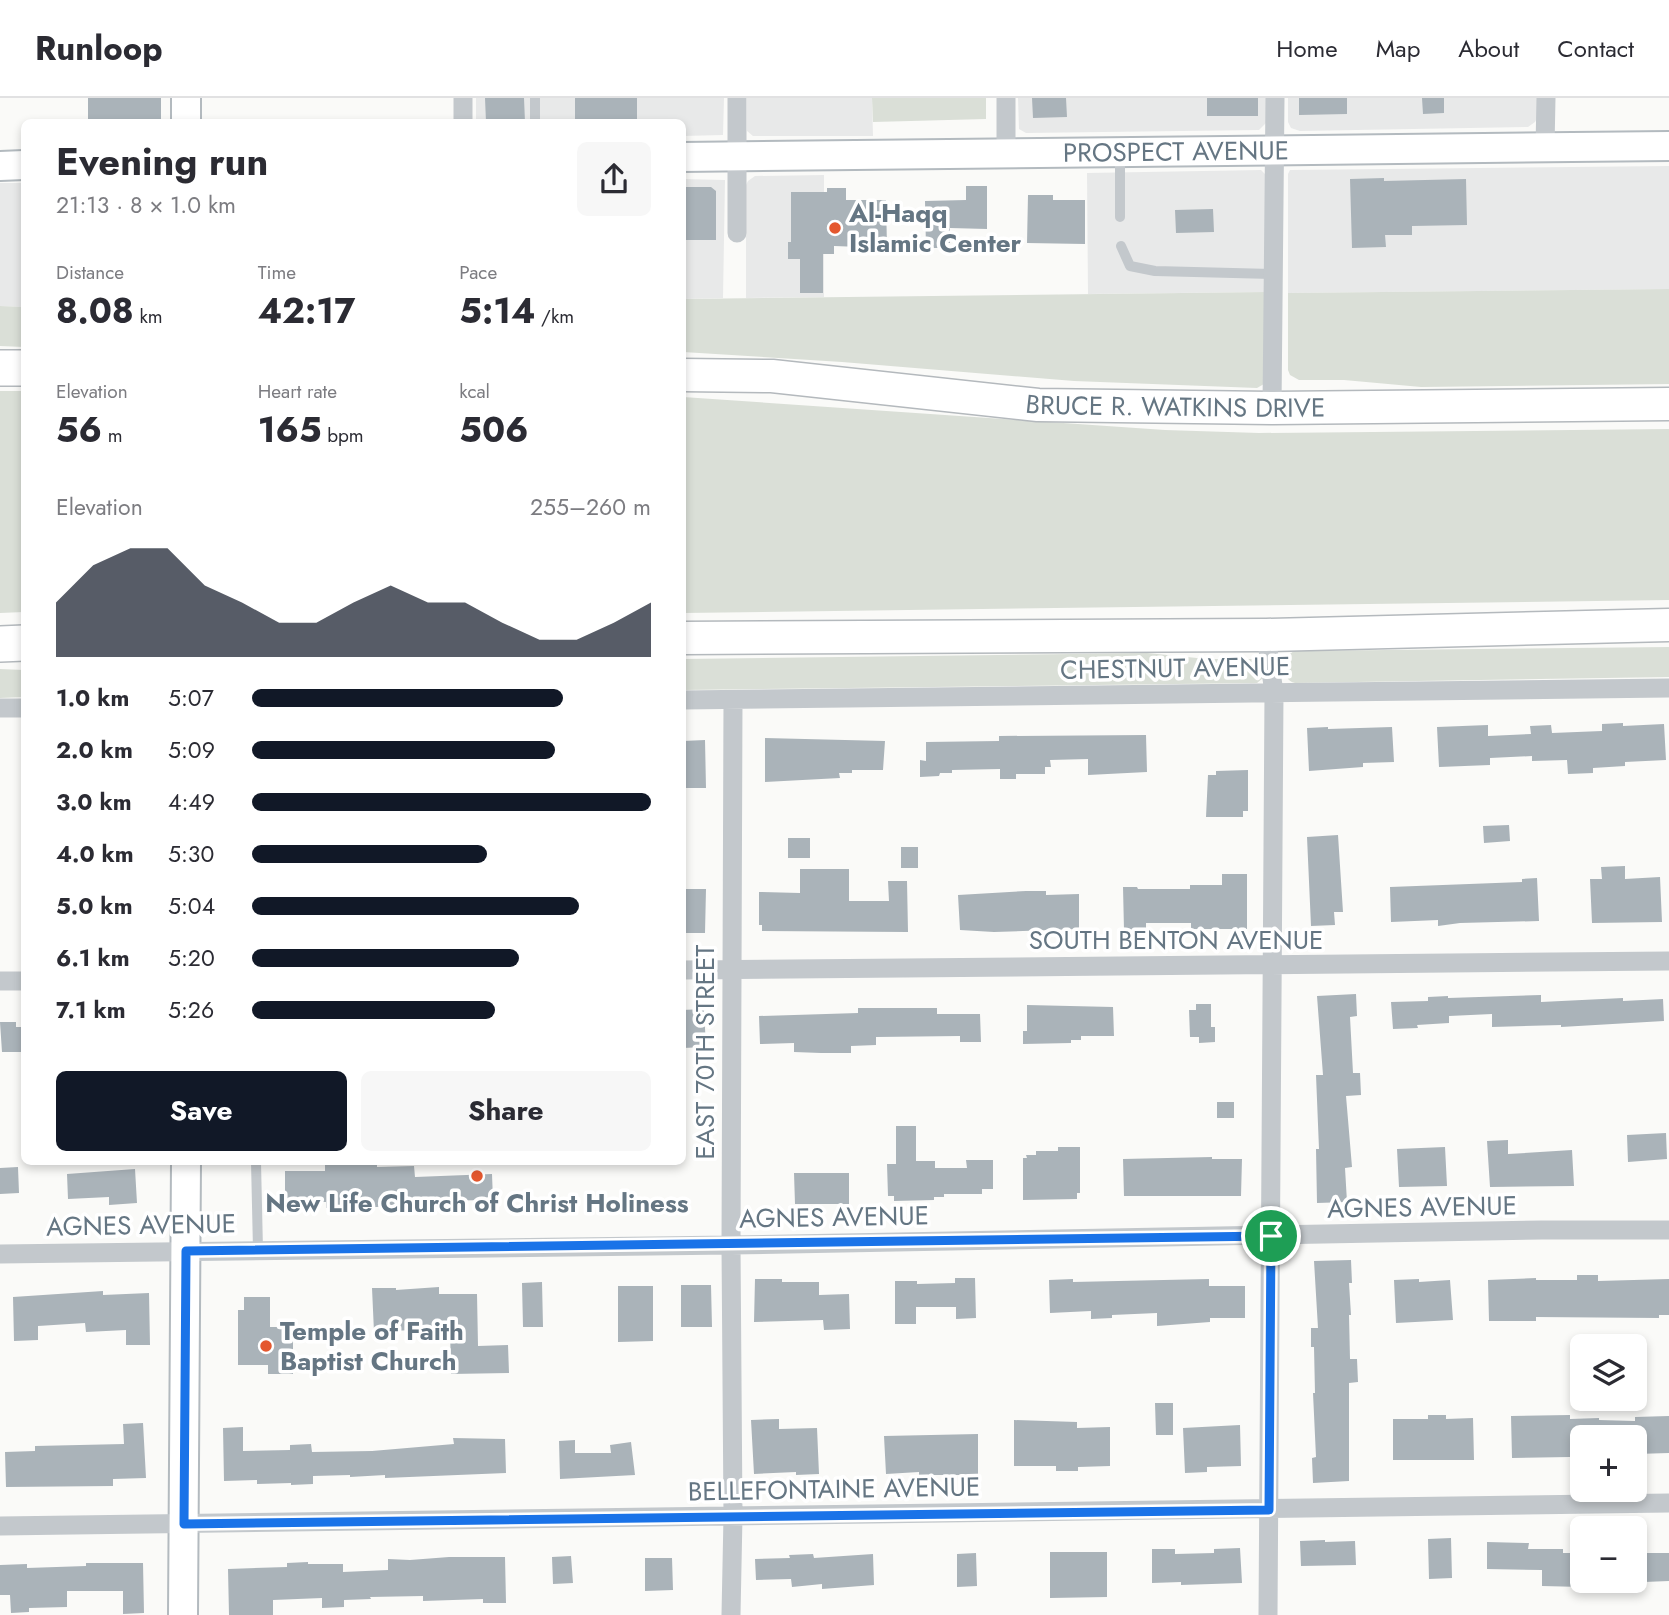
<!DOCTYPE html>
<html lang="en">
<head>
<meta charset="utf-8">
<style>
	body { margin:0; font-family:Jost,sans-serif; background:#f7f7f7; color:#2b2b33; height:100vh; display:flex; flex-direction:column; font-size:26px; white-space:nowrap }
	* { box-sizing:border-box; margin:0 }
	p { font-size:23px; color:#7c7c81 }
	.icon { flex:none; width:38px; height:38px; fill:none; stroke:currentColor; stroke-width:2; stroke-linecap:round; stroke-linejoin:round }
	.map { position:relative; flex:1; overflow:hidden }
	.side { position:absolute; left:21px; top:21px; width:665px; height:1046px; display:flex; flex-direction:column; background:#fff; border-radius:10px; box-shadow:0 4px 10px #0003 }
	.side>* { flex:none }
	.tools { position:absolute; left:1570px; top:1236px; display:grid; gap:14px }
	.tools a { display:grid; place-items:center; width:77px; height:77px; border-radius:10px; background:#fff; box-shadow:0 4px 10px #0003; font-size:35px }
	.pin { position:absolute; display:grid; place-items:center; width:60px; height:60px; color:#fff; margin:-30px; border:4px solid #fff; border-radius:50%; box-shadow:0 2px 7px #0007 }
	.round { display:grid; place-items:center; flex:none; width:74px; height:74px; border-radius:10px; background:#f7f7f7 }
	.overview { display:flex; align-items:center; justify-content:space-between; height:119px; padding:0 35px }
	h1 { font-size:38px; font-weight:700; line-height:52px }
	.metrics { display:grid; grid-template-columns:repeat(3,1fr); gap:10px; height:119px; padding:7px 35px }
	.metrics div { display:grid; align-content:center }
	.metrics b { font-size:35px; font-weight:700 }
	.metrics small { font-size:19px; font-weight:400 }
	.metrics p { font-size:19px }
	.chart { height:196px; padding:14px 35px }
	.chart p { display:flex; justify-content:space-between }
	.chart svg { width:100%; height:126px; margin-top:7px; fill:#111827; opacity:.7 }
	.cta { display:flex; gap:14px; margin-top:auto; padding:14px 35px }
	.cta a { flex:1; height:80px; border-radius:10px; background:#111827; color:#fff; font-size:28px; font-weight:700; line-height:80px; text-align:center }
	.cta a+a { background:#f7f7f7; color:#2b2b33 }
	ul { padding:0 35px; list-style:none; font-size:23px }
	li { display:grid; grid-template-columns:112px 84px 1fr; align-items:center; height:52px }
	li i { height:18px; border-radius:9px; background:#111827 }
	header { display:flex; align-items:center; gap:42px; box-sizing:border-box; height:98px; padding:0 35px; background:#fff; border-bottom:2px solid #e1e1e2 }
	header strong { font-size:33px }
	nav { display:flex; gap:38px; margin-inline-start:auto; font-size:24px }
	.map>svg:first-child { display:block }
</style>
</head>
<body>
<header>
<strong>Runloop</strong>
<nav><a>Home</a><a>Map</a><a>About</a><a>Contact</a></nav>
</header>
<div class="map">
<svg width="1669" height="1517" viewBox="0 0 1669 1517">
	<rect width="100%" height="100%" fill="#fafaf8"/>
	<path fill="#e8e9e9" d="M476,0h248l-1,37 -40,1 -1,-14h-206z
		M747,0h125l1,38h-120l-6,-5z
		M1018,0h249v24l-8,8 -233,3 -7,-4z
		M1288,0h249v20l-2,4 -7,5 -228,4 -9,-3 -3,-6z
		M1669,68v123l-381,4v-119l2,-4z
		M1261,72l6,6 -1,116 -178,2 -1,-121z
		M824,77v122l-78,1v-113l2,-4 7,-5z
		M682,81l43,1 -2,118 -40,1z
		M0,85h24v124l-24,-1z"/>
	<path fill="#dadfd7" d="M872,0h114v21l-113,3z
		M1669,191v95l-248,3 -77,-7h-45l-9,-5 -2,-5v-77z
		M1266,194l-2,92 -7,4 -183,-7 -232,-19 -159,-10v-53z
		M0,208l24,1v40l-24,-1z
		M0,293h24v221l-24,1z
		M683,299l482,33 94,3 410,-4v171l-986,13z
		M1669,549v30l-374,6c-12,-3 -11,-16 -8,-27l7,-5z
		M1147,555l60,6h47l8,8 1,11 -6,5 -574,7 -1,-31z
		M0,571l24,1v27l-24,1z"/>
	<path fill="#aab3b9" d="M88,0h73v24h-73z
		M485,0h39l1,24h-39z
		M575,0h62v24h-62z
		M1032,0h34l1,19 -34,1z
		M1207,0h51v18h-51z
		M1299,0h48v16l-48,1z
		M1422,0h22v15l-21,1z
		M1384,80v3l82,-2 1,46 -55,1v9h-27l1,12 -34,1 -2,-69z
		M966,88h21v43l-37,-1v15h-9v5h-15l-1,-47 41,-1z
		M682,89h29l5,4v49h-34z
		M827,90h19v12h40l1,48 -53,-2v8h-11v39h-23v-34h-12v-17h3v-50h36z
		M1028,97h25v5h32v44l-58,-1z
		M1213,111l1,23 -38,1 -1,-23z
		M1623,625v3l41,-2 2,36 -41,2v4l-32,2v5l-25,1 -1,-14 -35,1v-5l-42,2v7l-51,2 -2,-40 51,-2v11l43,-2 -1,-8 21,-1 1,8 50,-2v-7z
		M1328,629v2l64,-2 2,35 -31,1v4l-54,4 -2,-43z
		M1146,637l1,37 -59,3v-16l-38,1 1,7h-6v7h-29v5h-16v-10l-48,1v3h-12l-1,3 -19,1v-17l6,1v-19l73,-1v-5z
		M765,640l120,3 -2,29h-31v3h-13l1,5 -75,4z
		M705,642l1,48h-22l-1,-47z
		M1248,672v41h-5v6h-37l2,-42h8v-4z
		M1509,727l1,16 -26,2 -1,-17z
		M1338,737l5,77h-9l1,13 -24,1 -4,-89z
		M788,740h22v20h-22z
		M901,749h17v21h-17z
		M1625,768v13l35,-2 2,45 -70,1 -2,-44h12l-1,-12z
		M800,771h49v32h40l-1,-20h19l1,51 -146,-1v-6h-3v-33l41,1z
		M1222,776h25v55h-56v-6h-45v6l-22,1 -1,-43h14l1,2h52v-4h32z
		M1537,780l2,43 -79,2 -22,3v-6l-47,2 -1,-35 132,-5v-3z
		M686,791h20l-1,44h-20z
		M1026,793h20v4l33,-1v35l-85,3 -34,-2 -2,-35z
		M1356,896l1,22 -7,1 3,56h7l1,22 -15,1 6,71 -7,1 2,34 -30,1 -1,-54h3l-3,-74h7l-6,-79z
		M1541,897v7l82,-4v3l40,-2 1,22 -103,6v-2l-69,2v-13l-43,2v7l-32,2 1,3 -25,1 -2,-27 37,-1v-4l20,-1v2z
		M1196,906h15v23h4v15l-16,1v-6h-9l-1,-27h7z
		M1027,907l86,2 1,29h-33v4h-10v3l-48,1v-13h4z
		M858,910h79v6h43l1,28h-21v-6l-84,1v8l-25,1v7h-30l-27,-1v-9l-34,1 -1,-28 99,-3z
		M704,911l2,38 -23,1 -1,-38z
		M0,924h16v5h8v25h-22z
		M1217,1004h17v16h-17z
		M896,1028h20v35h19v7h32l-1,-8h27v29h-11v5h-38v3h-10v3l-40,1v-5h-6l-1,-32h9z
		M1666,1035l1,26 -39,3 -1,-27z
		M1508,1042v14l64,-4 2,36 -84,1 -3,-46z
		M1058,1049h22v46h-3v6l-54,1v-42h4l-1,-3h10v-4h22z
		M1445,1049l2,39 -48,1 -2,-38z
		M1212,1059v2h30l-1,37h-117l-1,-37z
		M325,1064h52v5l37,-1 1,11 77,-3 1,26 -78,1v4l-58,3h-31v-6h-41v-31h40z
		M18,1069l1,26 -19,1v-26z
		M135,1071l2,34 -28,2v-8l-41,2 -1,-25z
		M794,1075h55v31h-54z
		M1351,1162l1,23h-3l2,32h-2l1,44h7l1,23 -9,1v98l-36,2 -1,-25 4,-1 -3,-64h2l-1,-46h-3v-19h7l-4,-67z
		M1577,1177h21v6l71,-2v36h-10v3l-123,-1v4h-47l-1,-41 48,-2v2h41z
		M955,1180h20l1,40 -20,1v-12h-40v17h-21v-43h22v3l38,-1z
		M755,1181h27v3h37v13l30,-1 1,35 -26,1 -1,-10 -69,2z
		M1073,1181v3l136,-3v7h36v32h-35v4l-53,4v-13l-45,2v3l-21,1v-8l-41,2 -1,-33z
		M1419,1181v3l31,-2 3,40 -57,3 -2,-43z
		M542,1184l1,45h-20l-1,-44z
		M681,1187h30l1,42h-31z
		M618,1188h35v55l-35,1z
		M439,1189v7h38l1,52 30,-1 1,28 -58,1 -1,-46 -76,4 -2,-44h24v2z
		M103,1193v4l46,-2 1,52h-24v-15l-40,2 -1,-9 -47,3v14l-24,1 -1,-44z
		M244,1199h26v30h23v47h-25v-9h-30v-55h6z
		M1155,1305h18v32h-17z
		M1428,1317h18v4l27,-1 1,42h-81v-41h35z
		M1570,1317v4l29,-1v2l36,1v-4l34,-1v37l-33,1v-17h-54v16h-12v4l-58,1 -1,-42z
		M779,1321v10l38,-1 2,46 -23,1v-3l-42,2 -3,-54z
		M1014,1322l63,2v6l33,-1v39l-32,1v4h-22v-5h-42z
		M143,1325l3,55 -33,1v7l-107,1 -1,-35 30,-1v-5l89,-2 -1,-20z
		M1240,1327l1,41 -34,1v5l-22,1 -2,-45z
		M243,1329v24l47,-1v-5l21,-1 1,8 60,-1 82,-7 -1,-6 52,1 1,34 -121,5v-3l-35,2v-2l-37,1v8l-22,1v-2l-34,1v-4l-33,1 -1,-53z
		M978,1336v41h-59v-3l-33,2 -2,-38z
		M575,1342v13h36l-1,-8 21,-3 4,33 -75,4 -1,-38z
		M1451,1440l1,40 -23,1 -1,-40z
		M1325,1442v2l30,-1 1,24 -55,1 -1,-25z
		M1487,1444l42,1 -1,6h35v4h19v34l-40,-1v-16l-55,-1z
		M1240,1450l2,35 -61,2v-3l-29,1v-34h23v5l39,-1v-4z
		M1050,1454h57v45l-57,1z
		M976,1455l1,33 -20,1v-33z
		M1644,1455h25v28l-25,1z
		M813,1456l1,4 59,-4 1,31 -52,4v-5l-30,3 -1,-8 -35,1 -1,-21 35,-1 -1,-3z
		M571,1458l2,27 -20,1 -1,-27z
		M449,1459h56l1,46h-23v-4l-60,2v-5l-53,1 1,2 -27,1v7l-22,1v-10l-49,2v15h-44l-1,-46 59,-2v-4l21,-1v2h35v8l45,-2v-11l22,1z
		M645,1460h27l1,32 -28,1z
		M86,1465h57l1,50 -21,1v-23h-56v16l-38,1v4l-18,1 -1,-18h-10v-30l27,-1v4l59,-2z"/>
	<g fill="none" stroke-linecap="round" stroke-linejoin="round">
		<defs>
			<g id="secondary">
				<path d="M186,24v-24"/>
				<path id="s1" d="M682,59l987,-11"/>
				<path d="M0,68l24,-1"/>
				<path d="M183,1517l3,-453"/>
			</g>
			<g id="trunk">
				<path id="s2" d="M682,277l90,1 266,29 234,3 397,-4"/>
				<path d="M682,540l584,-3 403,-10"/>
			</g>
			<path id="motorway" d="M0,270h24
				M0,546l24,-1"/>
		</defs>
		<use href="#secondary" stroke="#b3babf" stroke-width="32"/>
		<use href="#trunk" stroke="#b4b9bd" stroke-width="35"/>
		<use href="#motorway" stroke="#b4b9bd" stroke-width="38"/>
		<path stroke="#c3c8cc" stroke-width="10" d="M535,0v24
			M1120,57v62
			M1121,148l9,20 25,5 119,3
			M256,1064l2,88"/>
		<path stroke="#c3c8cc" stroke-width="19" d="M737,0v135
			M463,24v-24
			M1545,49l1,-49
			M1006,55v-55
			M1272,310l3,-310
			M1266,537l8,58 -6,922
			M682,602l987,-12
			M0,610h24
			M682,872l987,-9
			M0,883h24
			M0,1156l731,-9 811,-15h127
			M0,1428l1669,-23
			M731,1517l2,-99 -2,-271 2,-545"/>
		<use href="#secondary" stroke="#fff" stroke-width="28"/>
		<use href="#trunk" stroke="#fff" stroke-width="32"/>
		<use href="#motorway" stroke="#fff" stroke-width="35"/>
	</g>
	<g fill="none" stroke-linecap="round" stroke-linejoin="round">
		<defs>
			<path id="route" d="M1271,1138l-2,274 -1085,14 2,-273z"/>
		</defs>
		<use href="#route" stroke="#fff" stroke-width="14"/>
		<use href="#route" stroke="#1a73e8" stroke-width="9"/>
	</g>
	<g fill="#e4572e" stroke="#fff" stroke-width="2.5">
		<circle cx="835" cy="130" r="7"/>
		<circle cx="477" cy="1078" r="7"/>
		<circle cx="266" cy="1248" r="7"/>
	</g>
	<g text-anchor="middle" stroke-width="7" stroke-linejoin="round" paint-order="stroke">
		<g font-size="26" fill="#657683" stroke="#fff">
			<text dy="9" stroke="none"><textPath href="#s1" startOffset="494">PROSPECT AVENUE</textPath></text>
			<text dy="9" stroke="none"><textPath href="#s2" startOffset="495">BRUCE R. WATKINS DRIVE</textPath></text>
			<text transform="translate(1175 570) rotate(-1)" y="9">CHESTNUT AVENUE</text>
			<text x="1176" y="851">SOUTH BENTON AVENUE</text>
			<text transform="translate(705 954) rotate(-90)" y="9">EAST 70TH STREET</text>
			<text transform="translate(1422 1109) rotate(-1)" y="9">AGNES AVENUE</text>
			<text transform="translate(834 1119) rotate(-1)" y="9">AGNES AVENUE</text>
			<text transform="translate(141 1127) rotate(-1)" y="9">AGNES AVENUE</text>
			<text transform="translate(834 1391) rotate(-1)" y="9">BELLEFONTAINE AVENUE</text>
		</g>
		<g font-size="26" font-weight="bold" fill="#657683" stroke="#fff" text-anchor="start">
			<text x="849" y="124">Al-Haqq<tspan x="849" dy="30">Islamic Center</tspan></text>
			<text x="477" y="1114" text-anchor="middle">New Life Church of Christ Holiness</text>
			<text x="280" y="1242">Temple of Faith<tspan x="280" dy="30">Baptist Church</tspan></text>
		</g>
	</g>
</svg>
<div class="tools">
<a><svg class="icon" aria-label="layers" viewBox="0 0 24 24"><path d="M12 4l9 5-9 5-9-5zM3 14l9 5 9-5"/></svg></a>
<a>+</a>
<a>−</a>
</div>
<div class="pin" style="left:1271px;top:1138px;background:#1e9e55"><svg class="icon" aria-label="arrive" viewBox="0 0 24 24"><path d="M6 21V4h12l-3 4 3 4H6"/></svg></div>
<section class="side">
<div class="overview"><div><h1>Evening run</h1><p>21:13 · 8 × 1.0 km</p></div><a class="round"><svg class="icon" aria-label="share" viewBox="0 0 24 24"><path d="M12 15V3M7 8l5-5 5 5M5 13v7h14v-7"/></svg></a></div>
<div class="metrics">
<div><p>Distance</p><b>8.08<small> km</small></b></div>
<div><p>Time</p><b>42:17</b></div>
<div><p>Pace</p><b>5:14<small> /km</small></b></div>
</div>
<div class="metrics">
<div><p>Elevation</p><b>56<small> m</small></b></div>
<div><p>Heart rate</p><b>165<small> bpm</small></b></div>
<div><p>kcal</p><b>506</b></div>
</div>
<div class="chart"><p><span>Elevation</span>255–260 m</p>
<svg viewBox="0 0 160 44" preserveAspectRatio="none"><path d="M0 44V25L10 12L20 6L30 6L40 19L50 25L60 32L70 32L80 25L90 19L100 25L110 25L120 32L130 38L140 38L150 32L160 25V44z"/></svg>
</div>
<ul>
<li><b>1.0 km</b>5:07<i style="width:78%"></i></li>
<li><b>2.0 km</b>5:09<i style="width:76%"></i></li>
<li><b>3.0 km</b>4:49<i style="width:100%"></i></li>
<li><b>4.0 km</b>5:30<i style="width:59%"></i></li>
<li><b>5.0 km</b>5:04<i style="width:82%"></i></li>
<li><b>6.1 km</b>5:20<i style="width:67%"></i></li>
<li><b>7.1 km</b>5:26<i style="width:61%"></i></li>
</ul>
<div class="cta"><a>Save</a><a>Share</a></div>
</section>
</div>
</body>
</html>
